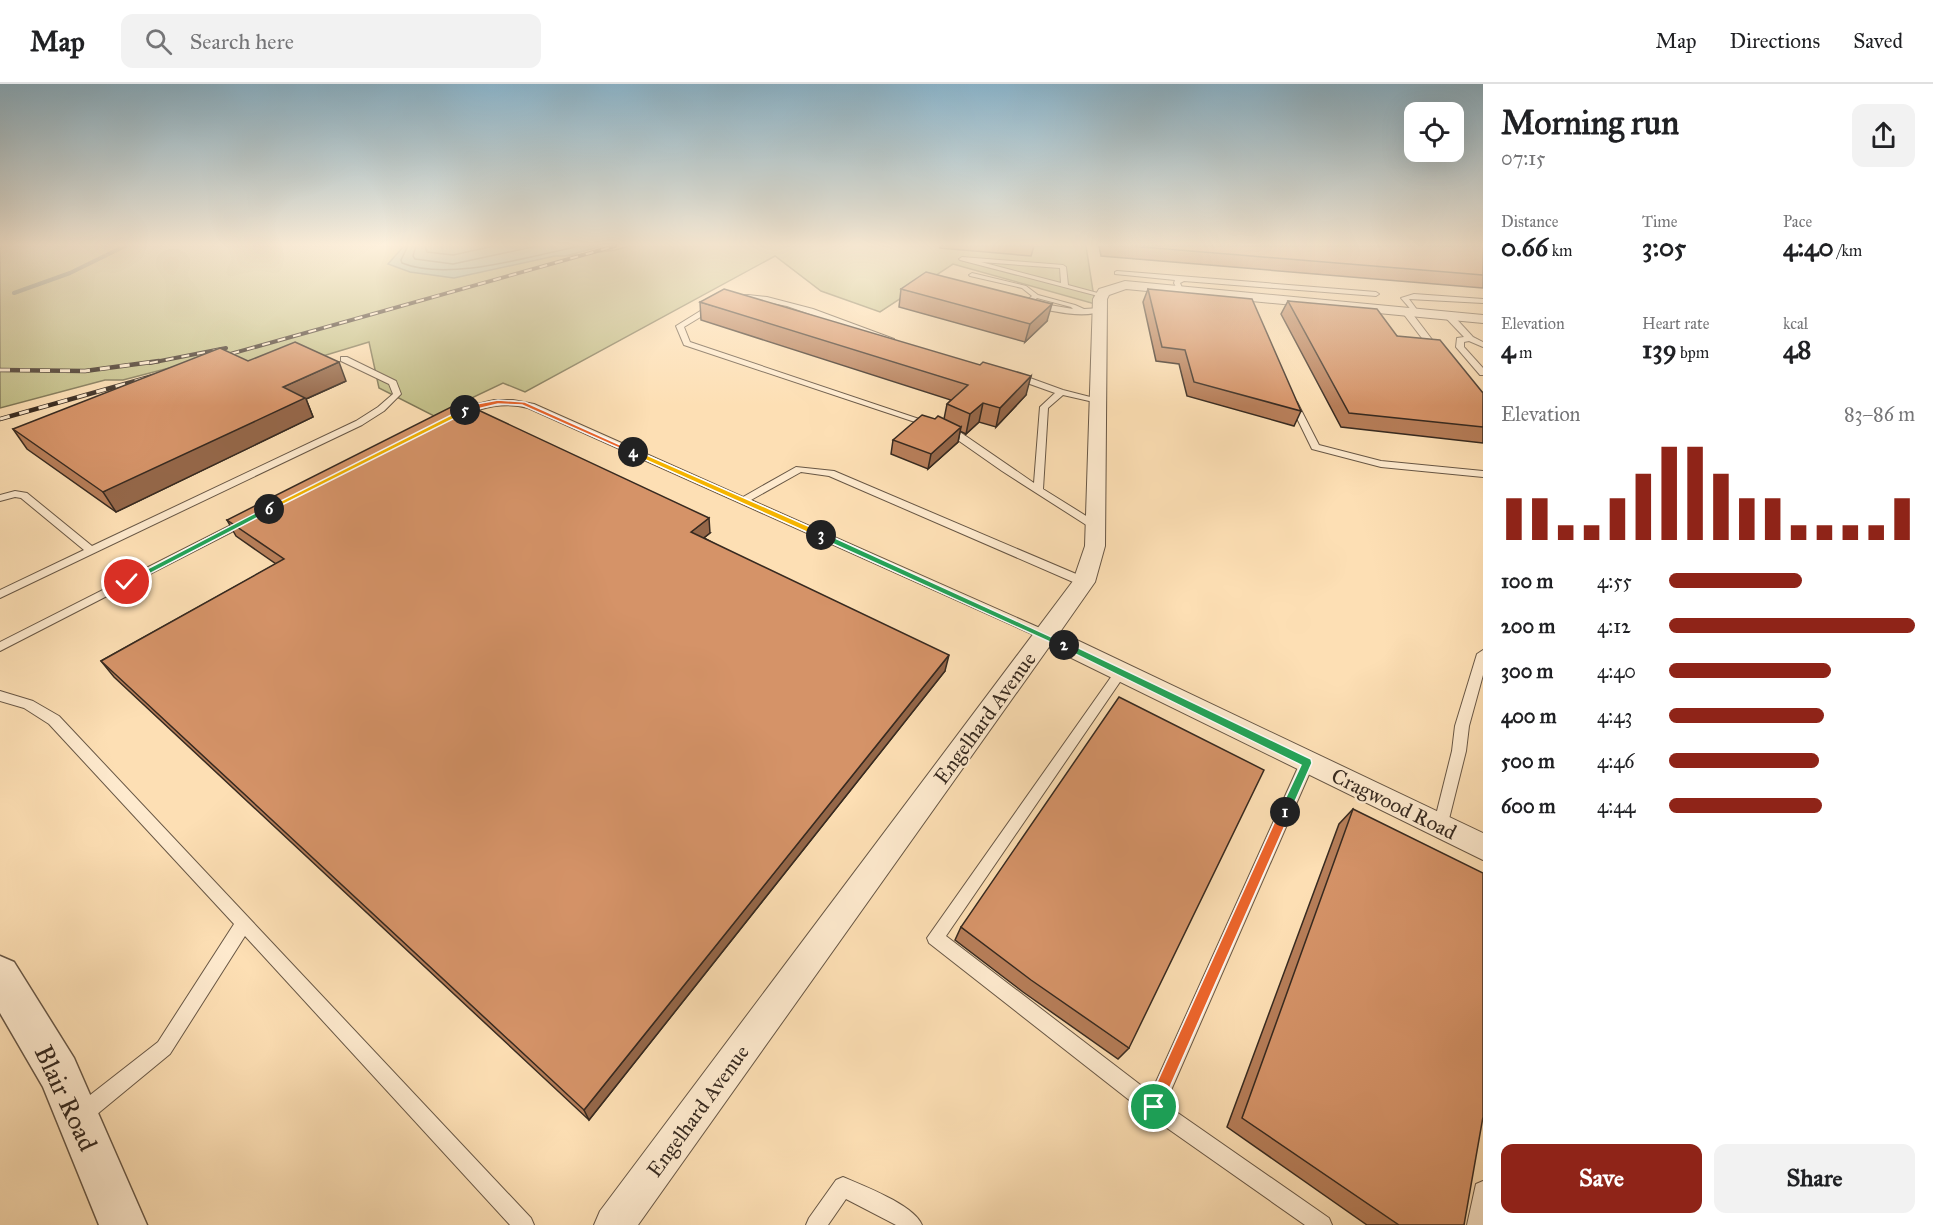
<!DOCTYPE html>
<html lang="en">
<head>
<meta charset="utf-8">
<style>
	body { margin:0; font-family:"IM FELL Great Primer",serif; background:#f2f2f2; color:#202124; height:100vh; display:flex; flex-direction:column; font-size:22px; white-space:nowrap }
	* { box-sizing:border-box; margin:0 }
	p { font-size:20px; color:#757577 }
	.icon { flex:none; width:33px; height:33px; fill:none; stroke:currentColor; stroke-width:2; stroke-linecap:round; stroke-linejoin:round }
	.map { position:relative; flex:1; overflow:hidden }
	.sheet { display:flex; flex-direction:column; background:#fff; width:450px }
	.sheet>* { flex:none }
	.fabs { position:absolute; left:1404px; top:18px; display:grid; gap:12px }
	.fabs a { display:grid; place-items:center; width:60px; height:60px; border-radius:12px; background:#fff; box-shadow:0 6px 24px #0002; font-size:30px }
	.pin { position:absolute; display:grid; place-items:center; width:51px; height:51px; color:#fff; margin:-26px; border:3px solid #fff; border-radius:50%; box-shadow:0 2px 6px #0007 }
	.km { position:absolute; width:30px; height:30px; margin:-15px; border-radius:50%; background:#222; color:#fff; font-size:16px; line-height:30px; text-align:center }
	.round { display:grid; place-items:center; flex:none; width:63px; height:63px; border-radius:12px; background:#f2f2f2 }
	.headline { display:flex; align-items:center; justify-content:space-between; height:102px; padding:0 18px }
	h1 { font-size:33px; font-weight:700; line-height:45px }
	.metrics { display:grid; grid-template-columns:repeat(3,1fr); gap:9px; height:102px; padding:6px 18px }
	.metrics div { display:grid; align-content:center }
	.metrics b { font-size:26px; font-weight:700 }
	.metrics small { font-size:16px; font-weight:400 }
	.metrics p { font-size:16px }
	.chart { height:168px; padding:12px 18px }
	.chart p { display:flex; justify-content:space-between }
	.chart svg { width:100%; height:108px; margin-top:6px; stroke:#8f2418; stroke-width:6 }
	.primary-button { display:flex; gap:12px; margin-top:auto; padding:12px 18px }
	.primary-button a { flex:1; height:69px; border-radius:12px; background:#8f2418; color:#fff; font-size:24px; font-weight:700; line-height:69px; text-align:center }
	.primary-button a+a { background:#f2f2f2; color:#202124 }
	ul { padding:0 18px; list-style:none; font-size:20px }
	li { display:grid; grid-template-columns:96px 72px 1fr; align-items:center; height:45px }
	li i { height:15px; border-radius:8px; background:#8f2418 }
	header { display:flex; align-items:center; gap:36px; box-sizing:border-box; height:84px; padding:0 30px; background:#fff; border-bottom:2px solid #e0e0e0 }
	header strong { font-size:28px }
	nav { display:flex; gap:33px; margin-inline-start:auto; font-size:21px }
	.search { width:420px; height:54px; background:#f2f2f2; display:flex; align-items:center; gap:15px; box-sizing:border-box; padding:0 21px; border-radius:12px; color:#757577; font-size:22px }
	main { display:flex; flex:1; min-height:0 }
	.map>svg:first-child { display:block }
</style>
</head>
<body>
<header>
<strong>Map</strong>
<div class="search"><svg class="icon" aria-label="search" viewBox="0 0 24 24"><circle cx="10" cy="10" r="6"/><path d="M15 15l6 6"/></svg>Search here</div>
<nav><a>Map</a><a>Directions</a><a>Saved</a></nav>
</header>
<main>
<div class="map">
<svg width="1483" height="1141" viewBox="0 0 1483 1141">
	<rect width="100%" height="100%" fill="#fddfb4"/>
	<filter id="stains"><feTurbulence type="fractalNoise" baseFrequency=".00333" numOctaves="4"/><feColorMatrix values="0 0 0 0 .2 0 0 0 0 .09 0 0 0 0 .02 0 0 0 .5 -.17"/></filter>
	<radialGradient id="worn" r=".72"><stop offset=".6" stop-color="#630" stop-opacity="0"/><stop offset="1" stop-color="#630" stop-opacity=".3"/></radialGradient>
	<path fill="#c4c18a" stroke="#7e7655" stroke-width="1.5" d="M0,162h599l-32,10 48,-6 14,-4h457l9,58 -142,-40 -73,48 -59,-21 -46,-35 -250,136 -22,-9 -69,33 -55,-28 -10,-46 -102,31 -44,-19 -100,26h-18l-105,28z"/>
	<path fill="#9fbdae" stroke="#758275" stroke-width="1.5" d="M404,162h199l-38,10h-10l-101,22 -44,-6 -22,-8z"/>
	<g fill="none" stroke-linecap="round" stroke-linejoin="round">
		<path stroke="#6b7467" stroke-width="1.5" d="M408,162l-7,14 1,3c47,19 128,-7 178,-17
			M416,162l-3,10 2,3 38,5 84,-18
			M425,162l2,6 26,3 41,-9"/>
		<path stroke="#758275" stroke-width="4" d="M14,209l56,-20 55,-27"/>
		<defs>
			<path id="service" d="M962,173l101,8 3,2 2,18 37,10 -3,2 -142,-37 -1,-1zM981,178l79,6 1,15z
				M1117,187l259,21 3,2 -3,2 -192,-15 -4,2 3,7 -3,2 -2,-1 -4,-8 1,-3 -60,-6v-2z
				M972,189l54,13 12,9 37,10 9,4 16,-1 4,2c-19,10 -59,0 -79,-6v-2l7,-6 -10,-8 -52,-12 -1,-1zM1037,214l34,9 2,2 -41,-7z
				M1414,210l69,5v4l-74,-4 9,12 -4,2 -13,-15z
				M748,211l19,2 46,12 81,30 -7,2 -100,-35 -20,-4 -19,-3 -17,1 -3,-2 3,-2z
				M710,221l7,2 -33,20 6,15 244,82 -7,2 -243,-81 -8,-19z
				M1402,224h6l32,42v4h-6l-32,-42z
				M1444,228h6l23,25 10,5v5l-14,-6 -5,1v5l19,21v7h-3l-24,-28 1,-9 7,-1 -20,-21z
				M341,273h6l49,24 5,13 -17,17 -22,14 -362,173v-8l84,-40 -63,-52 -6,-1 -15,4v-6l15,-4 12,2 65,53 264,-125 22,-14 15,-13 -4,-10 -48,-23z
				M1013,290h6l44,16 39,10 -4,3 -35,-8 -15,13 -5,81 56,35v4h-8l-89,-57 -60,-42 4,-3 11,4 77,53 6,-76 15,-14 -42,-15z
				M1293,315l4,3 22,43 62,16 102,10v6l-102,-10 -69,-18 -23,-47z
				M494,316h19l21,4 209,93 53,-30 38,4 254,108 1,3 -5,4 -4,-1 -251,-109 -28,-4 -50,28 298,132 2,3 -6,4 -4,-1 -513,-230c-25,-7 -45,0 -69,8l-4,-3 18,-8z
				M245,434l5,3 -1,2 -249,128v-9z
				M1483,566v25l-14,51 -3,25 -19,76 -2,4 -5,2 -5,-2 -2,-4 19,-76 3,-25 22,-72z
				M1120,584l4,2 2,3 -2,3 -178,260 205,157 149,-330 2,-4 5,-1 5,1 2,4 -149,341 164,114 3,7h-27l-158,-111 -218,-171 -2,-5 189,-268z
				M0,607l33,10 26,15 472,502 3,7h-24l-265,-289 -75,118 -80,66 -7,2 -7,-2 -2,-7 2,-7 82,-64 76,-118 -185,-200 -25,-16 -24,-7z
				M843,1093c21,9 71,28 79,48h-26l-50,-26 -18,26h-22l3,-7 27,-38z
				M1483,1097v44h-16l9,-41z"/>
			<path id="minor" d="M1125,197l358,34v8l-357,-34 -17,6 -2,4 -2,247 -10,36 -35,50 423,201v27l-434,-213 -411,578h-44l6,-14 473,-630 12,-35 8,-247 6,-10z"/>
			<path id="tertiary" d="M0,872l14,6 60,96 73,167h-48l-56,-138 -43,-74z"/>
		</defs>
		<use href="#service" stroke="#685745" stroke-width="2"/>
		<use href="#minor" stroke="#685745" stroke-width="2"/>
		<use href="#tertiary" stroke="#685745" stroke-width="3"/>
		<use href="#service" fill="#feeace" fill-rule="evenodd"/>
		<use href="#minor" fill="#feeace" fill-rule="evenodd"/>
		<use href="#tertiary" fill="#feeace" fill-rule="evenodd"/>
		<defs>
			<path id="rail-far1" d="M216,274l399,-112
				M150,279l76,-15"/>
			<path id="rail" d="M0,286l85,1 74,-10
				M0,335l153,-43"/>
		</defs>
		<use href="#rail-far1" stroke="#372a20" stroke-width="4"/>
		<use href="#rail" stroke="#372a20" stroke-width="4.5"/>
		<use href="#rail-far1" stroke="#feeace" stroke-width="2" stroke-dasharray="8" stroke-linecap="butt"/>
		<use href="#rail" stroke="#feeace" stroke-width="3" stroke-dasharray="10" stroke-linecap="butt"/>
	</g>
	<path fill="#b77e59" stroke="#372a20" stroke-width="1.5" d="M940,162h94l-3,10 -91,-8z
		M1099,162h384v42l-382,-32z
		M901,205l146,32 -22,21 -126,-35z
		M1148,205l153,122 -7,15 -107,-30 -8,-32 -23,-3 -13,-59z
		M1288,217l109,35 86,57v50l-142,-16 -60,-113z
		M700,218l326,93 -30,32 -17,-5 -13,12 -6,-3 -2,11 -30,27 -37,-15 2,-14 42,-21h9l3,-15 4,-4 -250,-80z
		M346,297l-40,18 7,18 -197,95 -89,-63 -14,-20z
		M227,436l483,13 -6,5 241,133 -356,449 -475,-443 -13,-16 175,-97 -40,-28z
		M1353,725l111,416h-97l-140,-98 112,-303z
		M961,843l168,121 -11,11 -95,-67 -68,-52z"/>
	<path fill="#956749" stroke="#372a20" stroke-width="1.5" d="M1052,220l-5,17 -22,21 5,-18z
		M339,278l7,19 -40,18 7,18 -197,95 -13,-20 180,-105z
		M1031,292l-5,19 -30,32 4,-19z
		M983,319l-4,19 -13,12 4,-20z
		M961,343l-3,15 -30,27 3,-15z
		M709,434l1,15 -18,14 -1,-15z
		M949,571l-4,16 -356,449 -5,-10z"/>
	<path fill="#d59368" stroke="#372a20" stroke-width="1.5" d="M1130,162h353v29z
		M926,188l126,32 -22,20 -129,-35z
		M724,205l256,76 3,-3 48,14 -31,32 -17,-5 -13,11 -23,-10 21,-19 -268,-83z
		M1148,205l104,10 49,112 -107,-29 -9,-32 -23,-3z
		M1288,217l89,8 20,27 43,4 43,53v34l-134,-14z
		M295,258l44,20 -56,25 22,11 -202,94 -90,-63 207,-81 28,13z
		M461,318l248,116 -18,14 258,123 -365,455 -483,-449 183,-102 -57,-39z
		M922,331l13,4 3,-3 23,11 -30,27 -38,-14z
		M1119,613l145,73 -135,278 -98,-68 -70,-53z
		M1353,725l130,64v244l-19,108h-65l-157,-107z"/>
	<linearGradient id="sky" x2="0" y2="1"><stop stop-color="#8bb8d1"/><stop offset="0.5" stop-color="#fef1dd"/><stop offset="1" stop-color="#fef1dd" stop-opacity="0"/></linearGradient>
	<rect width="1483" height="322" fill="url(#sky)"/>
	<path fill="#f0652b" stroke="#fff" stroke-width="1.5" d="M1285,723l6,5 -132,300 -5,2 -6,-2 -2,-5 2,-5 131,-290z"/>
	<path fill="#22a559" stroke="#fff" stroke-width="1.5" d="M1064,557l247,118 1,4 -23,52 -4,1 -6,-4 22,-47 -240,-118 -2,-2z"/>
	<path fill="#22a559" stroke="#fff" stroke-width="1.5" d="M818,449h6l245,112 -5,3 -3,-1 -243,-110z"/>
	<path fill="#f5b400" stroke="#fff" stroke-width="1.5" d="M633,365l191,84 1,2 -7,2 -188,-84z"/>
	<path fill="#f0652b" stroke="#fff" stroke-width="1.5" d="M498,316l27,2 111,50 -6,1 -108,-48 -24,-1 -33,8 -4,-2 10,-5z"/>
	<path fill="#f5b400" stroke="#fff" stroke-width="1.5" d="M465,324l2,4 -195,98 -7,-1z"/>
	<path fill="#22a559" stroke="#fff" stroke-width="1.5" d="M269,422l3,1v3l-142,74 -8,-2z"/>
	<g text-anchor="middle" stroke-width="4.5" stroke-linejoin="round" paint-order="stroke">
		<g font-size="21" fill="#372a20" stroke="#feeace">
			<text transform="translate(985 634) rotate(-54)" y="7">Engelhard Avenue</text>
			<text transform="translate(1394 720) rotate(26)" y="7">Cragwood Road</text>
			<text transform="translate(698 1027) rotate(-54)" y="7">Engelhard Avenue</text>
		</g>
		<g font-size="26" fill="#372a20" stroke="#feeace">
			<text transform="translate(66 1014) rotate(65)" y="9">Blair Road</text>
		</g>
	</g>
	<rect width="100%" height="100%" filter="url(#stains)"/>
	<rect width="100%" height="100%" fill="url(#worn)"/>
</svg>
<div class="fabs">
<a><svg class="icon" aria-label="locate" viewBox="0 0 24 24"><circle cx="12" cy="12" r="6"/><path d="M12 2v4M12 18v4M2 12h4M18 12h4"/></svg></a>
</div>
<div class="pin" style="left:1154px;top:1023px;background:#1e9e55"><svg class="icon" aria-label="arrive" viewBox="0 0 24 24"><path d="M6 21V4h12l-3 4 3 4H6"/></svg></div>
<div class="pin" style="left:127px;top:498px;background:#d93025"><svg class="icon" aria-label="check" viewBox="0 0 24 24"><path d="M5 12l5 5 9-10"/></svg></div>
<b class="km" style="left:1285px;top:728px">1</b>
<b class="km" style="left:1064px;top:561px">2</b>
<b class="km" style="left:821px;top:451px">3</b>
<b class="km" style="left:633px;top:368px">4</b>
<b class="km" style="left:465px;top:326px">5</b>
<b class="km" style="left:269px;top:425px">6</b>
</div>
<section class="sheet">
<div class="headline"><div><h1>Morning run</h1><p>07:15</p></div><a class="round"><svg class="icon" aria-label="share" viewBox="0 0 24 24"><path d="M12 15V3M7 8l5-5 5 5M5 13v7h14v-7"/></svg></a></div>
<div class="metrics">
<div><p>Distance</p><b>0.66<small> km</small></b></div>
<div><p>Time</p><b>3:05</b></div>
<div><p>Pace</p><b>4:40<small> /km</small></b></div>
</div>
<div class="metrics">
<div><p>Elevation</p><b>4<small> m</small></b></div>
<div><p>Heart rate</p><b>139<small> bpm</small></b></div>
<div><p>kcal</p><b>48</b></div>
</div>
<div class="chart"><p><span>Elevation</span>83–86 m</p>
<svg viewBox="0 0 160 44" preserveAspectRatio="none"><path d="M5 44V27M15 44V27M25 44V38M35 44V38M45 44V27M55 44V17M65 44V6M75 44V6M85 44V17M95 44V27M105 44V27M115 44V38M125 44V38M135 44V38M145 44V38M155 44V27"/></svg>
</div>
<ul>
<li><b>100 m</b>4:55<i style="width:54%"></i></li>
<li><b>200 m</b>4:12<i style="width:100%"></i></li>
<li><b>300 m</b>4:40<i style="width:66%"></i></li>
<li><b>400 m</b>4:43<i style="width:63%"></i></li>
<li><b>500 m</b>4:46<i style="width:61%"></i></li>
<li><b>600 m</b>4:44<i style="width:62%"></i></li>
</ul>
<div class="primary-button"><a>Save</a><a>Share</a></div>
</section>
</main>
</body>
</html>
